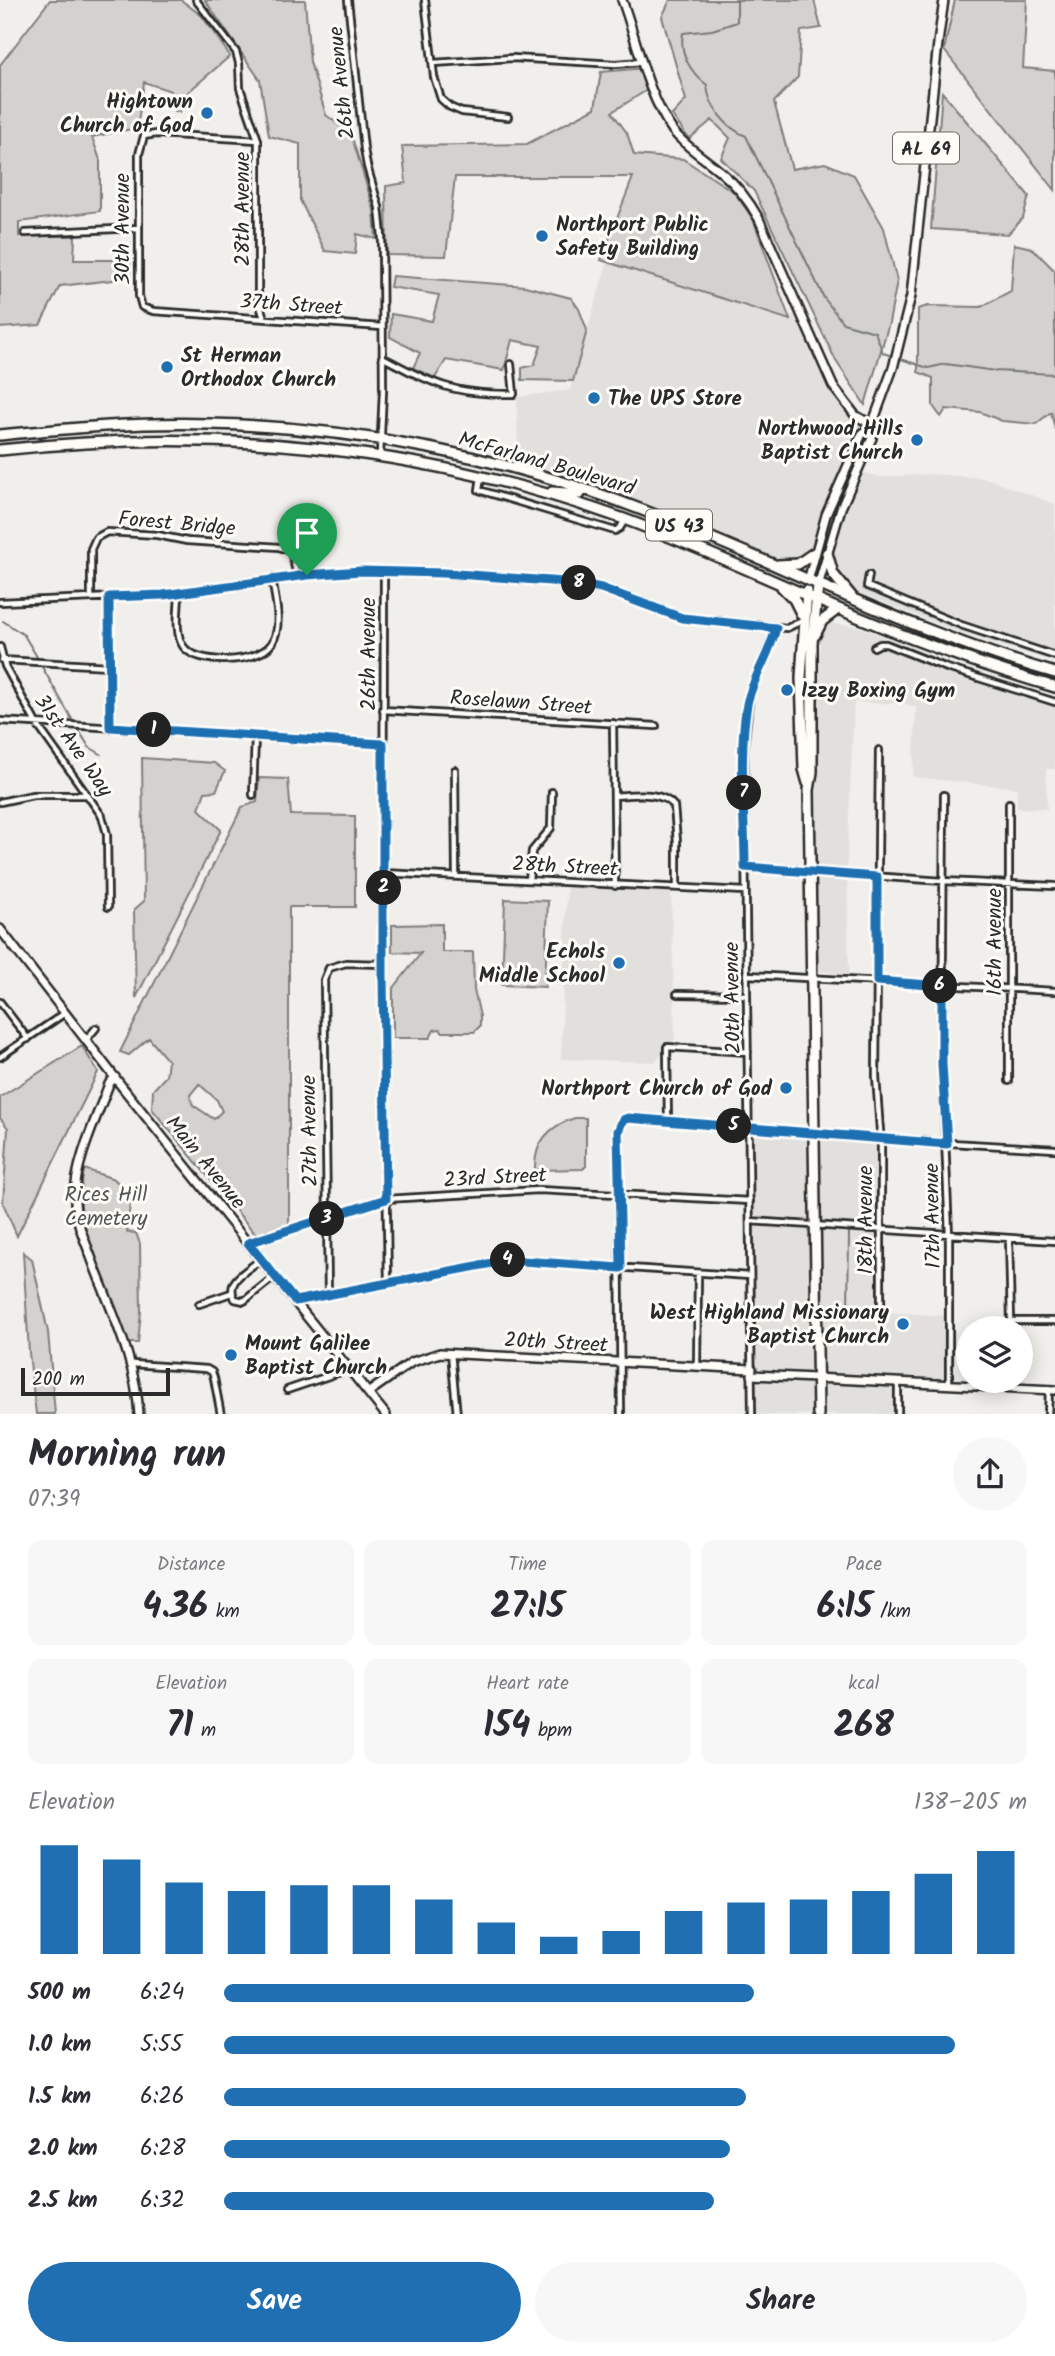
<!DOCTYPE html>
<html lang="en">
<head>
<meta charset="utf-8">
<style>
	body { margin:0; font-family:Kalam,sans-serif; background:#f7f7f7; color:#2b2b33; height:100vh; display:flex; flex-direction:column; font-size:26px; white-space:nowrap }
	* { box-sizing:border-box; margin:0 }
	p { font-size:23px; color:#7c7c81 }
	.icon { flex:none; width:38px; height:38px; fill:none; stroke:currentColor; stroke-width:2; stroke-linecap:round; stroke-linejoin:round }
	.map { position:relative; height:1414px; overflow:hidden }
	.sheet { display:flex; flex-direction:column; background:#fff; flex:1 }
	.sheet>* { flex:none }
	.controls { position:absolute; left:956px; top:1316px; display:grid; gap:14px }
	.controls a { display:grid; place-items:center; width:77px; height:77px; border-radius:50%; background:#fff; box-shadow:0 4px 18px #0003; font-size:35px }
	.scale { position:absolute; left:21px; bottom:18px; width:149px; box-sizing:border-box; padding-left:7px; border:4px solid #2b2b2b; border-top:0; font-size:19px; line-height:24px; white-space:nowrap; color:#2b2b2b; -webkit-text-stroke:5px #fdfcf7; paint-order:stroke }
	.pin { position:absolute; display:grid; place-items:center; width:60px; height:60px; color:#fff; margin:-72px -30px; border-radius:50% 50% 50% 0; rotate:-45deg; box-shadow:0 0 7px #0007 }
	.pin .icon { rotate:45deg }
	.km { position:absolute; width:35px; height:35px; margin:-18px; border-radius:50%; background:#222; color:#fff; font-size:19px; line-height:35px; text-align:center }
	.round { display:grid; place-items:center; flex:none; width:74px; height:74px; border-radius:37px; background:#f7f7f7 }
	.headline { display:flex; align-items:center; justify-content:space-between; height:119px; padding:0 28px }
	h1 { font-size:38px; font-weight:700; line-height:52px }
	.figures { display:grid; grid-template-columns:repeat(3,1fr); gap:10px; height:119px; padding:7px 28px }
	.figures div { display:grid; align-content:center; border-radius:14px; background:#f7f7f7; text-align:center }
	.figures b { font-size:35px; font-weight:700 }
	.figures small { font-size:19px; font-weight:400 }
	.figures p { font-size:19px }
	.chart { height:196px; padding:14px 28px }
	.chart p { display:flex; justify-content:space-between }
	.chart svg { width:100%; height:126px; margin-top:7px; stroke:#1f6fb2; stroke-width:6 }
	.button { display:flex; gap:14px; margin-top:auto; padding:14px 28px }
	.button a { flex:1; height:80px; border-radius:42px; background:#1f6fb2; color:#fff; font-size:28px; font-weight:700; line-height:80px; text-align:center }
	.button a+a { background:#f7f7f7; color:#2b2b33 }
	ul { padding:0 28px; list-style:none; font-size:23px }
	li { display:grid; grid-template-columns:112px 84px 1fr; align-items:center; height:52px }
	li i { height:18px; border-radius:9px; background:#1f6fb2 }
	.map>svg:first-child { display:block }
</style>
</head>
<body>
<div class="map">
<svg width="1055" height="1415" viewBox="0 0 1055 1415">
	<rect width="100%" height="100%" fill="#f0efeb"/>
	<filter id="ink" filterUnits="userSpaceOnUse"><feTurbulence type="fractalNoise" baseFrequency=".0143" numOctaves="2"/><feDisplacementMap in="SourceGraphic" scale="14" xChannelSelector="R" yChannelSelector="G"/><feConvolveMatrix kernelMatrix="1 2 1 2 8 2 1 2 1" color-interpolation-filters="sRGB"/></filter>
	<g filter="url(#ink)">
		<path fill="#e1e0dc" d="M610,253l188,64 41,80 33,28 -20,45 29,7 50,-3 54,4 70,26v158l-89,-27 -122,-48 -11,-17 -7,-35 -25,27 -33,1 -85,-37 -165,-57 -1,-72 53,-7z
			M827,623l33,4 123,49 72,24v69h-9l1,40 -30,-1v-20l-104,-11 3,-70 -9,-3 -53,-2 -7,159 2,114 -31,-4 -2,-198 4,-138z
			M567,883l104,5 4,151 -20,23 -94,-3z
			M749,1127l131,12 2,173 67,4v68l-51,-2v32l-149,1z"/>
		<path fill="#d3d2cf" stroke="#7f7e7d" stroke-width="2" fill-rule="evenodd" d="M50,0h131l21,16 28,40 -42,36 -8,20 -5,-1 -4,-20 -27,-9 -7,46 -45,9 8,23v51l-81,11v14h56l-1,24h56v18l-70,8 -20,39 -40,3v-263z
			M205,0h100l5,62 16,53 25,19 23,76 2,29 -19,-5 -2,20 -30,-3 -25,-51v-56l-31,-8 -9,-56z
			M670,0h144l7,28 -20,3 -3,46 -24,25 18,67 33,-6 29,12 30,53 13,53 -8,42 -24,82 -29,-44 -82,-170 -33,-33 9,-20 -18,-18 -23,19 -17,-24 14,-15 -24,-83z
			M955,0h72l-4,68 32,3v119l-111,-140z
			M645,68l2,22 -35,22 15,21 7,22 49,4 51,33 19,27 37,101 -189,-60 32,-83h-178l-9,79 -59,-1 -1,-69 20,-3 -4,-37 125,-2 68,-36 6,-36z
			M942,92l87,104 -6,22 -15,16 -77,-5z
			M1014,244l18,4 23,23v158l-4,-17 -15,12 -34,-3 -22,-9 -34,-3 -5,8 -8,-11v-28l-15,-6v-63l10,-3 53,1 30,-16z
			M392,276l133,10 46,12 8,11 8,21 -14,51 -51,-1v-12l12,-3 7,-19 -29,-6 -8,30 -58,-10 -11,18 -22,-10 7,-15 -30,-16 1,-23 41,7 7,-26 -49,-8z
			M142,758l72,5 11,8 -9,20 -11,1 -6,17 22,21 -85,168 -2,-88 10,-9z
			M259,778l29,1 3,36 64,1v91h-66v319l-32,10 -105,-127 1,-19 13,-14 2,-15 -19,-23 -20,17 -9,-3 122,-245 15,-5zM199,1084l18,16 5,11 -8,8 -21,-14 -3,-10z
			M505,899l43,2 -3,86 -43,-2z
			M442,924v28h31l1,38 6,26v10l-6,6h-32l-2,-3 -6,1 -4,8h-37v-49l28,-36 -29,-1v-27z
			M82,1046l16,26 -81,164 -14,-33 5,-75 -8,-10v-21z
			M575,1118h11v48l-3,3 -48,1c-1,-28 14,-44 40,-52z
			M84,1169l30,10 17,16 -4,37 9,1 4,11 1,67 -3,32h-11l-46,-126v-29z
			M23,1252l9,7 16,73 7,82h-19l-7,-61z"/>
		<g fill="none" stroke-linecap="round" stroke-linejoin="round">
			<path stroke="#777775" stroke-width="2" d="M737,0v22l-25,8 -29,3c-4,21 8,40 24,52 1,21 19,43 39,51l78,162 19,25 32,9 8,21 9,3
				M898,358l30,10 18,-4 49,7 60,3
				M3,621l21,14 13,22
				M41,665l32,56
				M78,729l11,18 12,7
				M829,1310l47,2
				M848,1311l1,-78"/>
			<defs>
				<path id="street" d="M196,0l40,52 3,11 1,25 18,52v160l6,18
					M348,0l16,149 3,17 12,41 3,30 1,154 -3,64
					M425,0l9,77 7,22 9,8 12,5 46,5
					M433,63l79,-5 104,6 26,-2
					M258,140l-102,-6 -12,2 -5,18v142l3,11 11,4 229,16
					M25,233l114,-5
					M382,357c51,27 72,38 132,37l-3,-30
					M481,477l-2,13 136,41 5,-3 5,-8
					M384,571l-1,403 5,309
					M869,575l-2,11 94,39 94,31
					M179,592c0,16 -5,40 4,54 13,20 76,18 89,-3 11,-18 3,-44 0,-64
					M109,597l1,130
					M91,598v-49l5,-11 11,-6 50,3 30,6 92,6 12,4 6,25
					M0,602l163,-7 134,-19 64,-5 75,2 143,10 22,5 81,30 105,10 17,-8
					M0,647l5,19 31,57 66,93 5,18 1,73
					M874,647l6,-3h6l61,24 108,34
					M2,660l107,6
					M383,710l273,16
					M0,721l383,23
					M613,723l2,163
					M879,750l-3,326 5,69v168
					M455,770l1,105
					M253,795l2,-59
					M944,795l-2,269 7,171v149
					M614,796c17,-1 48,-6 60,10l3,36v46
					M0,802l33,-7h55
					M745,867l198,14 112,5
					M383,873l362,18
					M529,880l3,-29 19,-23 1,-36
					M747,975l308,16
					M677,994l70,1
					M0,1002l28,37
					M86,1040l10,-12
					M0,1057l65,-44
					M1009,1081v-278
					M668,1121l-1,-74 81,5
					M750,1221l305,20
					M1009,1239l2,82
					M248,1243l138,-44 153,-9 211,11
					M261,1259c-12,11 -37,21 -26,40l9,2 30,-24
					M328,1295l-4,-315 5,-12 17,-5 37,1
					M295,1301l213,-41 242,16
					M199,1304l32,-11
					M1011,1328v-7h44
					M451,1353l6,62
					M132,1364l75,5 5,3 2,6 7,37
					M697,1366l1,-93
					M898,1382v33
					M287,1390l62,-21
					M621,1415l-3,-284 5,-11 12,-2 245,21 175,10
					M752,1415l-8,-667 6,-55 26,-65
					M1048,1415l1,-25"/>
				<path id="secondary" d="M622,0c16,43 24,93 51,131 14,17 33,28 49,42 16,13 27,28 37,46l74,167 22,29 17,10
					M0,929l123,159 263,327
					M115,1077l-6,7c-12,33 -34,78 -34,112 -1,21 9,42 16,61 19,52 45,102 48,158
					M752,1375l303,15
					M369,1392l43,-30 28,-9 312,16"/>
				<path id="primary" d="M808,581l18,-66 36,-81 10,-9
					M818,586l23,-78 31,-70v-13l21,-57 18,-72 27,-253 6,-43"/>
				<path id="highway" d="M0,435c70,-7 139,-13 209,-11 148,3 298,33 436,87 137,53 268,122 410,162
					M0,450c215,-24 420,-4 624,69 79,29 156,66 234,98 64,27 130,50 197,70
					M552,492l28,2 2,-5
					M827,553l6,21 19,23
					M778,565l20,-1 16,-11
					M818,586l-6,57v129l-3,18 9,625
					M782,587l12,12 8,16
					M807,591l-6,86 3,92 4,14
					M815,635l7,-14 16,-12"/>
			</defs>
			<use href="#street" stroke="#2b2b2b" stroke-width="10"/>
			<use href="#secondary" stroke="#2b2b2b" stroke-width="12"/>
			<use href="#primary" stroke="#2b2b2b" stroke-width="12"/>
			<use href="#highway" stroke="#2b2b2b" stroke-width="14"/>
			<use href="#street" stroke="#fdfcf7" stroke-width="4.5"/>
			<use href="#secondary" stroke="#fdfcf7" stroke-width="7"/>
			<use href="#primary" stroke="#fdfcf7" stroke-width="7"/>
			<use href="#highway" stroke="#fdfcf7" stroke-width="9"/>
		</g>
	</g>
	<g fill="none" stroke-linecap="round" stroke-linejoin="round" filter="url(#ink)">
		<defs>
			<path id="route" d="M361,571l82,2 134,10 24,5 81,30 94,10c-6,26 -23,49 -29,76 -9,53 -2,110 -2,163l132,10v104l65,5v78l5,80 -319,-26 -5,2 -5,11 3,137 -113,-8 -213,41 -47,-58 138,-44 -3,-225v-230l-273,-17 -1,-130 54,-2 144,-20z"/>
		</defs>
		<use href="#route" stroke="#fff" stroke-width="14"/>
		<use href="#route" stroke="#1f6fb2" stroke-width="9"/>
	</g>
	<g fill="#1f6fb2" stroke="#fdfcf7" stroke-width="2.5">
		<circle cx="207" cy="113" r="7"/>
		<circle cx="542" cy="236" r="7"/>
		<circle cx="167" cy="367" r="7"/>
		<circle cx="594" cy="398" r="7"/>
		<circle cx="917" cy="440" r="7"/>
		<circle cx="787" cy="690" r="7"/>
		<circle cx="619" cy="963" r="7"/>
		<circle cx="786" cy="1088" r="7"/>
		<circle cx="903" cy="1324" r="7"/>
		<circle cx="231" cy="1355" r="7"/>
	</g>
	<g text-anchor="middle" stroke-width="6" stroke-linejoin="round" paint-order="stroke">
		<g fill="#fdfcf7" stroke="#6a6a68" stroke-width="2">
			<rect x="893" y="132.5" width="66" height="31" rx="5"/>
			<rect x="646" y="509.5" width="66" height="31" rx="5"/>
		</g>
		<g font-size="19" font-weight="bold" fill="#2b2b2b">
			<text x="926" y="155">AL 69</text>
			<text x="679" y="532">US 43</text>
		</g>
		<g font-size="21" fill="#2b2b2b" stroke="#fdfcf7">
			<text transform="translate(341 83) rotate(-96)" y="7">26th Avenue</text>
			<text transform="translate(242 209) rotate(-90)" y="7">28th Avenue</text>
			<text transform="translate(122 229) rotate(-90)" y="7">30th Avenue</text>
			<text transform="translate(291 304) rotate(4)" y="7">37th Street</text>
			<text transform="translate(547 463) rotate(16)" y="7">McFarland Boulevard</text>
			<text transform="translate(177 523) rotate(5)" y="7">Forest Bridge</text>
			<text transform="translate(368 654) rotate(-90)" y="7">26th Avenue</text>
			<text transform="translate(521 702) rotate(4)" y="7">Roselawn Street</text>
			<text transform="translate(74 745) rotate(55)" y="7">31st Ave Way</text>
			<text transform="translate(565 866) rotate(3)" y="7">28th Street</text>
			<text transform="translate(994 942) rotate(-90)" y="7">16th Avenue</text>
			<text transform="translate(732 998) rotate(-91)" y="7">20th Avenue</text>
			<text transform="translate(309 1131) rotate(-91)" y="7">27th Avenue</text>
			<text transform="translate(206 1162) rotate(51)" y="7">Main Avenue</text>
			<text transform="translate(495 1177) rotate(-3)" y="7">23rd Street</text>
			<text transform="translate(932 1216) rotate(-91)" y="7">17th Avenue</text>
			<text transform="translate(865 1220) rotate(-90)" y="7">18th Avenue</text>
			<text transform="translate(556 1342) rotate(3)" y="7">20th Street</text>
		</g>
		<g font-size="21" font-weight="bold" fill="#2b2b2b" stroke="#fdfcf7" text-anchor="end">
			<text x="193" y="108">Hightown<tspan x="193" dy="24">Church of God</tspan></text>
			<text x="556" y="231" text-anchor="start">Northport Public<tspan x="556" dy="24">Safety Building</tspan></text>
			<text x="181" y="362" text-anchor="start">St Herman<tspan x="181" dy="24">Orthodox Church</tspan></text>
			<text x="608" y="405" text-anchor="start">The UPS Store</text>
			<text x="903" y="435">Northwood Hills<tspan x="903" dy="24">Baptist Church</tspan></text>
			<text x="801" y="697" text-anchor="start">Izzy Boxing Gym</text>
			<text x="605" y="958">Echols<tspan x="605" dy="24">Middle School</tspan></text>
			<text x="772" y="1095">Northport Church of God</text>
			<text x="889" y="1319">West Highland Missionary<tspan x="889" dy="24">Baptist Church</tspan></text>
			<text x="245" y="1350" text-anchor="start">Mount Galilee<tspan x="245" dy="24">Baptist Church</tspan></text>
		</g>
		<g font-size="21" fill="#555554" stroke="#fdfcf7">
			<text x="106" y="1201">Rices Hill<tspan x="106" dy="24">Cemetery</tspan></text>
		</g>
	</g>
</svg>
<div class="controls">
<a><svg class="icon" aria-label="layers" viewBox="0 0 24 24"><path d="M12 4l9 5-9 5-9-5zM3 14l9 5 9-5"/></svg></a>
</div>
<div class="scale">200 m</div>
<div class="pin" style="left:307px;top:575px;background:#1e9e55"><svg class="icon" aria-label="arrive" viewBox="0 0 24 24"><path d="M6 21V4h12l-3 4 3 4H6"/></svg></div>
<b class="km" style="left:154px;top:730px">1</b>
<b class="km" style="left:384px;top:888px">2</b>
<b class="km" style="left:327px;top:1219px">3</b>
<b class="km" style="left:508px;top:1260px">4</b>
<b class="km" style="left:734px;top:1126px">5</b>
<b class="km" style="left:940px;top:986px">6</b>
<b class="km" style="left:744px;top:793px">7</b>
<b class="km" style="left:579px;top:583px">8</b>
</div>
<section class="sheet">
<div class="headline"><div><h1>Morning run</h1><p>07:39</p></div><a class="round"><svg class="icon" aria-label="share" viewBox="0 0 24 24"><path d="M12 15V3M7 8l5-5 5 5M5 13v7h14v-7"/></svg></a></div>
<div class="figures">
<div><p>Distance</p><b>4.36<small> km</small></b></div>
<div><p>Time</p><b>27:15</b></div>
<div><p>Pace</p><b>6:15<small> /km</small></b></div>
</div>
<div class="figures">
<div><p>Elevation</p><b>71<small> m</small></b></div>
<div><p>Heart rate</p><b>154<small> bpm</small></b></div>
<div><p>kcal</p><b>268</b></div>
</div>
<div class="chart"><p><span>Elevation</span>138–205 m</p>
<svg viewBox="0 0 160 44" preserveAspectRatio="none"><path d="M5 44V6M15 44V11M25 44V19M35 44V22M45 44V20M55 44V20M65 44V25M75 44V33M85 44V38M95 44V36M105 44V29M115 44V26M125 44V25M135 44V22M145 44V16M155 44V8"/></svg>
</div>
<ul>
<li><b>500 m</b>6:24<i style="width:66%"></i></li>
<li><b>1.0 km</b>5:55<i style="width:91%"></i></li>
<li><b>1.5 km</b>6:26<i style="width:65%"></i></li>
<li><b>2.0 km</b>6:28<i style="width:63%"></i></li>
<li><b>2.5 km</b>6:32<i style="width:61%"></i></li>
</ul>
<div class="button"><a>Save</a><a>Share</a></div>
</section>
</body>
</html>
